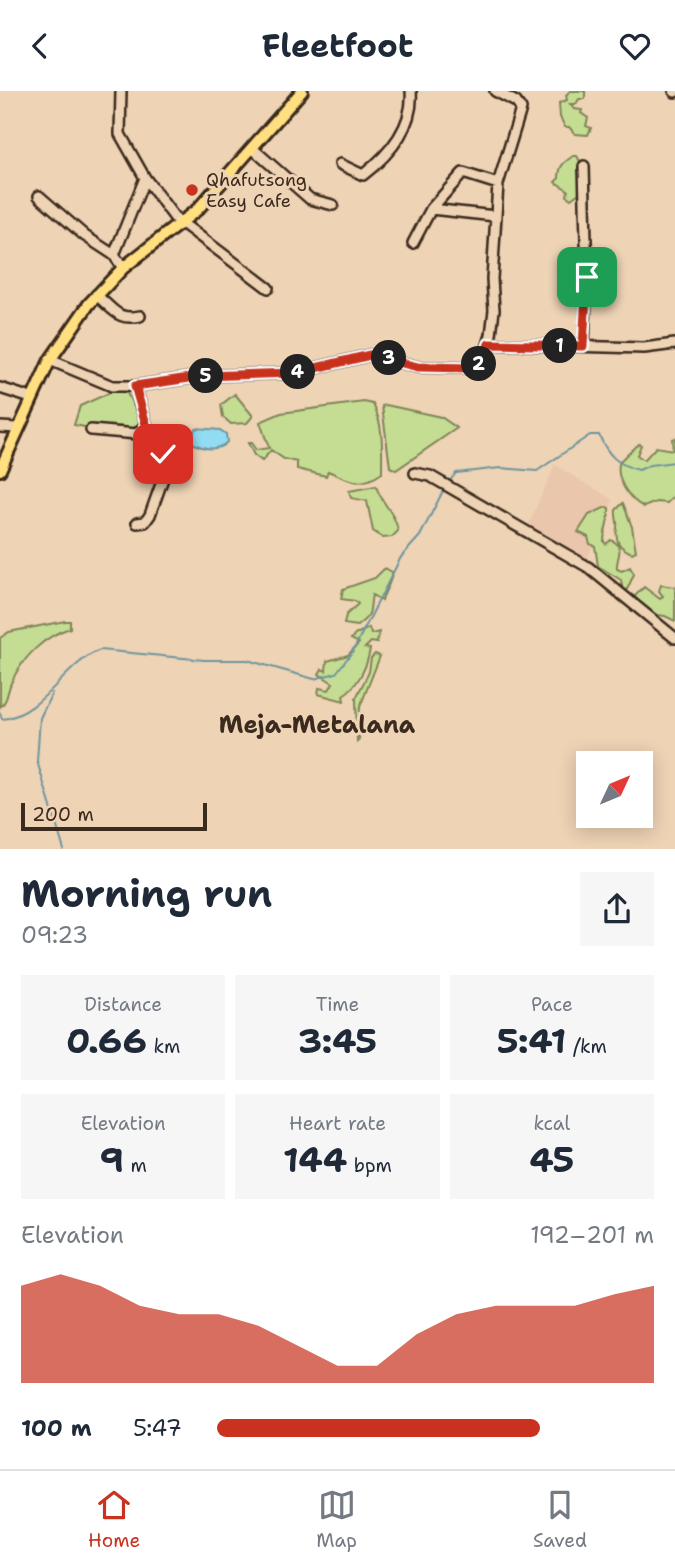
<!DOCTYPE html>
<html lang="en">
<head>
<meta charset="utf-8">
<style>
	body { margin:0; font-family:"Shantell Sans",sans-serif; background:#f6f6f7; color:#1f2937; height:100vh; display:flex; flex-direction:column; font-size:26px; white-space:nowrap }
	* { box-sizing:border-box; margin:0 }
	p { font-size:23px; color:#747a83 }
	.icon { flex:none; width:38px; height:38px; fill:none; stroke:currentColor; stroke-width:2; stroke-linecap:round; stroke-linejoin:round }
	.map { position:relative; height:758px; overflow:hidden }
	.sheet { display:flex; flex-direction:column; background:#fff; flex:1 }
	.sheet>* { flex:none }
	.needle { width:46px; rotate:46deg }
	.buttons { position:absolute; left:576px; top:660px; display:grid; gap:14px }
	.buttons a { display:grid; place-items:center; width:77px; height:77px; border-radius:0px; background:#fff; box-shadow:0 4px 18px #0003; font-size:35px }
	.scale { position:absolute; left:21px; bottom:18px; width:186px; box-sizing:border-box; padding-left:7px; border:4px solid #3b2a1e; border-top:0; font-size:19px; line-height:24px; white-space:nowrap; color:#3b2a1e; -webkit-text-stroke:5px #eed3b5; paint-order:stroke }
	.pin { position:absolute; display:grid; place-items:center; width:60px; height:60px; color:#fff; margin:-30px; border-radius:14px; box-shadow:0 4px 10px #0006 }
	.km { position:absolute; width:35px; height:35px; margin:-18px; border-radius:50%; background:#222; color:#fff; font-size:19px; line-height:35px; text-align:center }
	.round { display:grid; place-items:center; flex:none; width:74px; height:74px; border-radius:0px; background:#f6f6f7 }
	.head { display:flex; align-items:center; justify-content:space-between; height:119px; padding:0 21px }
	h1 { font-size:38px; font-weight:700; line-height:52px }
	.metrics { display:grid; grid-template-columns:repeat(3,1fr); gap:10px; height:119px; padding:7px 21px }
	.metrics div { display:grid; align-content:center; border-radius:0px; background:#f6f6f7; text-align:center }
	.metrics b { font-size:35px; font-weight:700 }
	.metrics small { font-size:19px; font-weight:400 }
	.metrics p { font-size:19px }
	.chart { height:196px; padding:14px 21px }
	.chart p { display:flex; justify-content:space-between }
	.chart svg { width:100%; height:126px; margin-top:7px; fill:#c8321e; opacity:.7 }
	ul { padding:0 21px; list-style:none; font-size:23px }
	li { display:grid; grid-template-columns:112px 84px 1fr; align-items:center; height:52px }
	li i { height:18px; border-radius:9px; background:#c8321e }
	header { display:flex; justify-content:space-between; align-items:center; height:91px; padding:0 21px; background:#fff; font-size:32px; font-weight:700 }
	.tab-bar { display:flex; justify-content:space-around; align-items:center; height:98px; border-top:2px solid #e0e1e3; background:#fff; font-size:19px; color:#747a83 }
	.tab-bar a { display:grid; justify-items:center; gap:4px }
	.tab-bar .on { color:#c8321e }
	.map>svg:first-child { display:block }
</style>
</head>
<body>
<header><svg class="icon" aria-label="back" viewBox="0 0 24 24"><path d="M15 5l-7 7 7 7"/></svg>Fleetfoot<svg class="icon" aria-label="heart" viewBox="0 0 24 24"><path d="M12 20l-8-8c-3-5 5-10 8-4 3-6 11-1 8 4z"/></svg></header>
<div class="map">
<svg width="675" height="759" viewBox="0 0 675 759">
	<rect width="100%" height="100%" fill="#eed3b5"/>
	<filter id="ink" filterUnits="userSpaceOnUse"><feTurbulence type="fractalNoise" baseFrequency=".0143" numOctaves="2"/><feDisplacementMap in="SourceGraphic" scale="14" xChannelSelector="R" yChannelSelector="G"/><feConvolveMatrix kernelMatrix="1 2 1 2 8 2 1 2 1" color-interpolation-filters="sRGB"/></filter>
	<g filter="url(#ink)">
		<path fill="#e9c6ac" d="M555,374l58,35 -31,70 -21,-15 -37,-20z"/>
		<path fill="#c4dd93" stroke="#808458" stroke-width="2" d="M570,0h15v8h-6l-3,5h-6l4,5 8,1 -1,3 7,5 -2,8 5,2 -3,7 -13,-1 -6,-7h-4l-5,-10 -1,-14 8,-3 -1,-5z
			M573,65h4l5,9 -3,28 -8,6 -4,-3 1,-6 -13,-8 4,-4c0,-12 4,-15 14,-22z
			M113,300l14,2 12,24v8c-14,13 -47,3 -65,0l6,-19z
			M235,303l18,22 -6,7 -16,1 -8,-7 -2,-12z
			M364,311l9,2c11,23 9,44 9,69 -23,16 -32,7 -54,-2l-2,5 -29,-7v-7l-13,-3 -13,-9 -9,11 -8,-6 -6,-12h3l5,7 13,-2 -9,-26 21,-9z
			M386,314l55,12 16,11 -61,42 -6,-3 -8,-61z
			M675,347v57l-8,8 -11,-1 -12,5c-14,-6 -28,-27 -25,-43 2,-5 15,-17 20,-20l2,1 -4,10 7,5 12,-13 17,3 -1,-11z
			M376,395c5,17 20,28 22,45l-6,6 -9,1 -10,-7 -6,-30 -16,-3 -2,-7z
			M623,412l9,24 4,24 -4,2c-14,-6 -17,-12 -15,-26 1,-5 -2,-11 -1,-17z
			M606,416l3,1c1,9 -5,22 -5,34l2,2 5,-4c16,7 4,19 6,29l5,2 8,-4 4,7 -7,16 -4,1 -2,-11 -23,-14 -3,-20 -5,-2 -2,-7 -10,-5 11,-17z
			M385,477l7,4c0,11 -8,18 -10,29l-10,-6c-4,17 3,17 -15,31l-13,-2 2,-9 12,-11 -3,-3 -14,-2 2,-10 32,-11z
			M661,494l14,2v34l-10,-5 -14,-2 -18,-16 11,-11 16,12 3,-3 -4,-5z
			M65,530h5v7c-26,8 -48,30 -59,55 -4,9 -3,18 -11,24v-69l9,-6z
			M369,537l2,6 8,-2 -2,11 -6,-1 -6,6 5,1c-3,18 -12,37 -27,46l1,6 -26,-7 1,-6 10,2 4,-7 -14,-9 3,-5 4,2 1,-10 21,-6 11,-12 -8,-4 5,-5z
			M375,563l5,2 -20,51 -1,33 -2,2 -1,-44 13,-26 2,-14z"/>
		<path fill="#92dcf3" stroke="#6f959e" stroke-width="2" d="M196,337l24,2 6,4 1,8c-10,10 -23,7 -35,1l-2,-5z"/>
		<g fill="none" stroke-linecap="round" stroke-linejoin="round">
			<path stroke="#6f959e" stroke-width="2" d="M449,391l7,-9 45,-5 36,3 53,-36h9c9,20 18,30 40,35l11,-5 25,-3
				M52,602l-12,25 -3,43 27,89
				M0,622l2,6c41,-4 63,-56 98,-69l104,10h43l67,19 22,-6 17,-22 48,-94 19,-21 24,-47"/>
			<defs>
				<path id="minor" d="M121,0l-1,43 25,44 -31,77 9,13
					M674,0l1,1
					M252,57l58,51 23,6
					M340,73l23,11c27,-21 51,-49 48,-84
					M145,87l35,47
					M39,105l46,40 29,19
					M431,118l32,-36 35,11
					M182,132l86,65
					M413,152l18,-34 64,7
					M96,204c18,14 21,26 44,21
					M489,253l155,4 31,-4
					M584,255l3,-69 -3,-111
					M50,269l62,26h23l68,-10 92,-3 75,-18 48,12 55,1 11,-10 7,-23 3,-25 -2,-31 6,-95 23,-75 -5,-7 -21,-11
					M135,295l11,38 17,30 3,16 -16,45 -5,7 -8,1
					M0,297l31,10
					M0,336l17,1
					M91,339l46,4 9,-10
					M415,382l15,3 158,91 87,71"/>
				<path id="major" d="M0,379l50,-110 39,-56 34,-36 75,-59 104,-118"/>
			</defs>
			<use href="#minor" stroke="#3b2a1e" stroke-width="14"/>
			<use href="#major" stroke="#3b2a1e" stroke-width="16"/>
			<use href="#minor" stroke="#eed3b5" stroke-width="9"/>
			<use href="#major" stroke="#ffdf80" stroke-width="10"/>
		</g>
	</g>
	<g fill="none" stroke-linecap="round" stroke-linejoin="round" filter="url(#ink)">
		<defs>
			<path id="route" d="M163,363l-17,-30 -11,-38 68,-10 92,-3 75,-18 48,12 55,1 11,-10 5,-14 94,2 4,-69"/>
		</defs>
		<use href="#route" stroke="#fff" stroke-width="14"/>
		<use href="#route" stroke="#c8321e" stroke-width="9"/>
	</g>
	<circle fill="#c8321e" stroke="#eed3b5" stroke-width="2.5" cx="192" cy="99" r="7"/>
	<g text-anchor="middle" stroke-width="6" stroke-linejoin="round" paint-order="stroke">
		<g font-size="18" fill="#3b2a1e" stroke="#eed3b5" text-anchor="start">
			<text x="206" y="95">Qhafutsong<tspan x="206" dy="21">Easy Cafe</tspan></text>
		</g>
		<g font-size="24" font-weight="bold" fill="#3b2a1e" stroke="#eed3b5">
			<text x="317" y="642">Meja-Metalana</text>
		</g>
	</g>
</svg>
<div class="buttons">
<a><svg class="needle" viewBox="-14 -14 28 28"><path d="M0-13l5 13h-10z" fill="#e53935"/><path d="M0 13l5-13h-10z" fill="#747a83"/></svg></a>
</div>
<div class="scale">200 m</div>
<div class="pin" style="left:587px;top:186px;background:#1e9e55"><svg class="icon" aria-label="arrive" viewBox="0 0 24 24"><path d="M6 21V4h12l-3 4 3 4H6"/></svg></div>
<div class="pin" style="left:163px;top:363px;background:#d93025"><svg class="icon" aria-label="check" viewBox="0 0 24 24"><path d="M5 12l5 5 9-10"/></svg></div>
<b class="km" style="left:560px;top:255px">1</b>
<b class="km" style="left:479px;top:273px">2</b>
<b class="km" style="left:389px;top:267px">3</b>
<b class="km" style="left:298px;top:281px">4</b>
<b class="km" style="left:206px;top:285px">5</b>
</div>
<section class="sheet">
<div class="head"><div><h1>Morning run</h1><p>09:23</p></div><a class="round"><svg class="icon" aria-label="share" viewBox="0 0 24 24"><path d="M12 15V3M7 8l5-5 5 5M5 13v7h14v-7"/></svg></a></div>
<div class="metrics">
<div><p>Distance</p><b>0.66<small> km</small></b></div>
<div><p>Time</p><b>3:45</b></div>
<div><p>Pace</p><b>5:41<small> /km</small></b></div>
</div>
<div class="metrics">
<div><p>Elevation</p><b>9<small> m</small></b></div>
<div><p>Heart rate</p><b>144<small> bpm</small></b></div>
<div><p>kcal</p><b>45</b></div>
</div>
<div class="chart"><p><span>Elevation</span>192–201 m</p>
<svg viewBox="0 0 160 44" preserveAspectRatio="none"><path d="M0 44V10L10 6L20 10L30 17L40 20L50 20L60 24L70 31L80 38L90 38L100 27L110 20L120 17L130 17L140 17L150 13L160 10V44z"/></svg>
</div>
<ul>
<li><b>100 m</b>5:47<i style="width:74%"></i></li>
</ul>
</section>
<nav class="tab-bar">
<a class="on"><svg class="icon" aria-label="home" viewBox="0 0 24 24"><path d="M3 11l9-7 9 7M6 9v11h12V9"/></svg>Home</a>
<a><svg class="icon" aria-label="map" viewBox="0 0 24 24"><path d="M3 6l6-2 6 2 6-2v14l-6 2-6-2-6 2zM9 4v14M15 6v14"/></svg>Map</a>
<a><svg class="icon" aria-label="saved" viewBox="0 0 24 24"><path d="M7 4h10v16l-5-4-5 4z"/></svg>Saved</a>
</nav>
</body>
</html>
